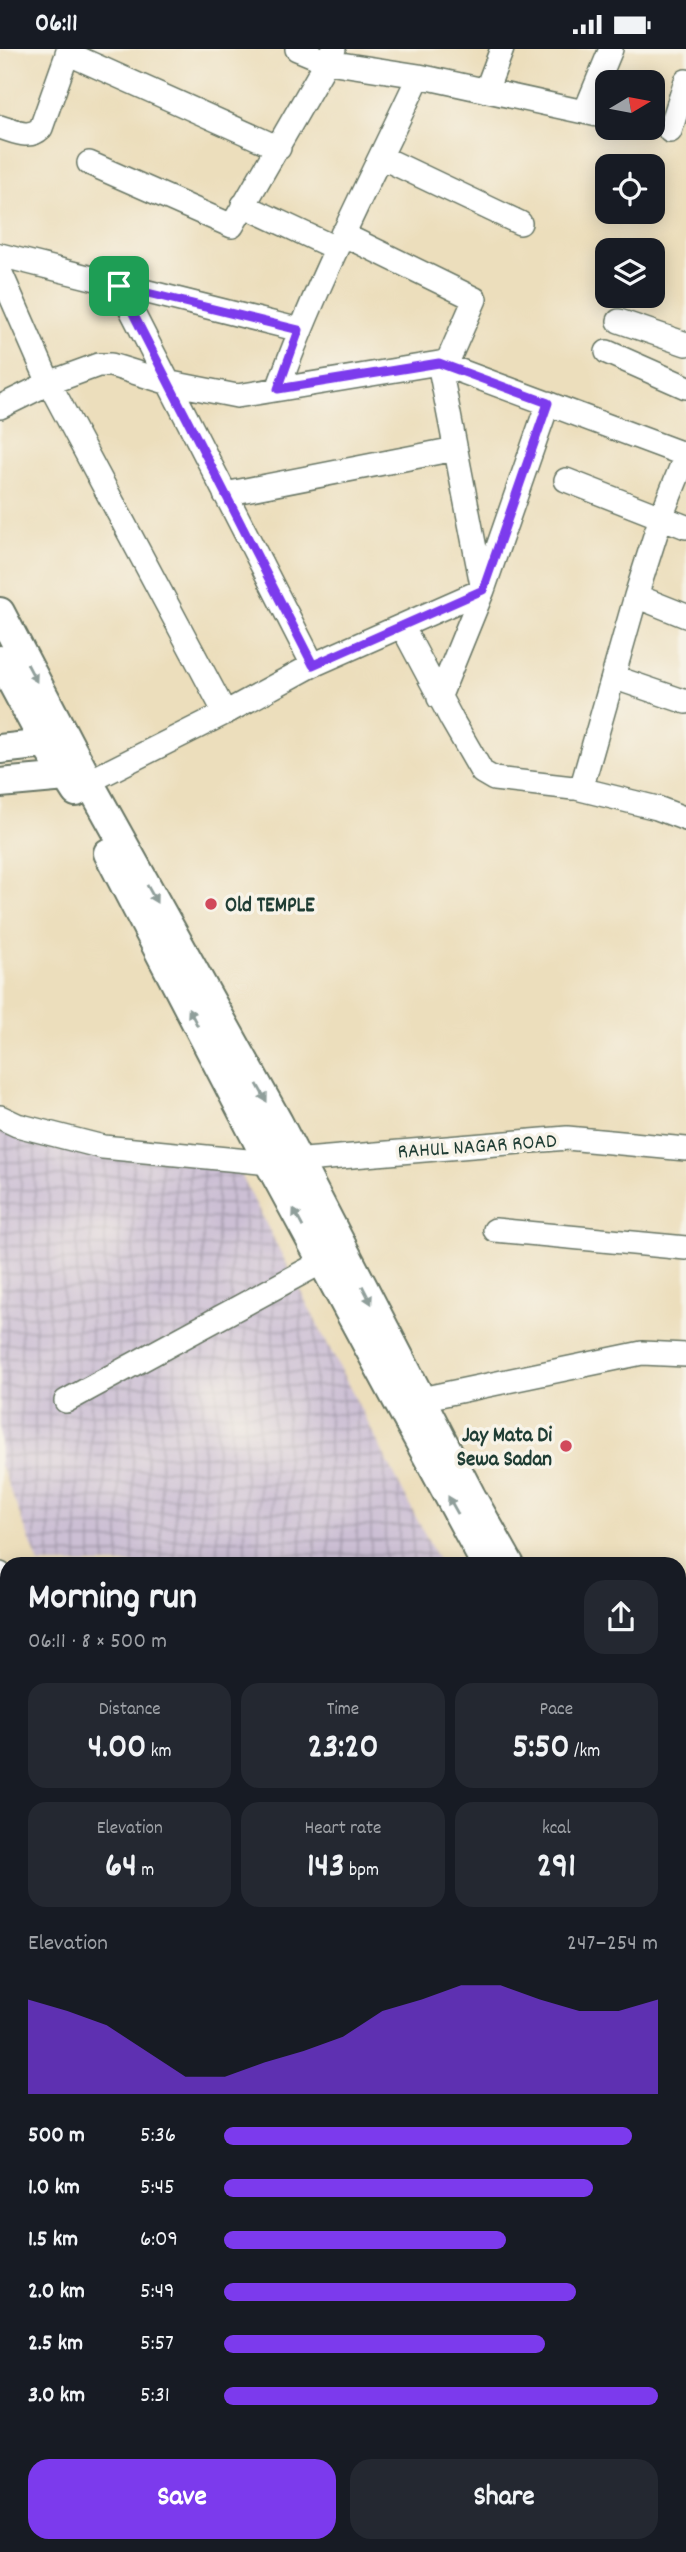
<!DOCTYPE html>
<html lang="en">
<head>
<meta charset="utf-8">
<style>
	body { margin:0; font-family:Dekko,sans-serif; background:#242831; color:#f1f3f6; height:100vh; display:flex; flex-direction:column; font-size:26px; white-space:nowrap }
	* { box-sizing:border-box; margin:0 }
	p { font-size:23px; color:#9ea1a6 }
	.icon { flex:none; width:38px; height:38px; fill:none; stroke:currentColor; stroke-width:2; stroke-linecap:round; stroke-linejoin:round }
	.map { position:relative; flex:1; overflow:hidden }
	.sheet { position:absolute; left:0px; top:1508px; width:686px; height:996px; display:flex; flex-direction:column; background:#171b24; border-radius:21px 21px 0 0; box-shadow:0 4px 18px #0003 }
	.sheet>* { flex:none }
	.needle { width:46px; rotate:80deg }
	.fabs { position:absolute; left:595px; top:21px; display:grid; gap:14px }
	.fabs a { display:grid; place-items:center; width:70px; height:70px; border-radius:14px; background:#171b24; box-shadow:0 4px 18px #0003; font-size:35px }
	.pin { position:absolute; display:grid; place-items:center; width:60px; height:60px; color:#fff; margin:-30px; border-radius:14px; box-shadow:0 4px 10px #0006 }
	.round { display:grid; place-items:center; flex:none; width:74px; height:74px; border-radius:21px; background:#242831 }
	.headline { display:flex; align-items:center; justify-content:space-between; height:119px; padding:0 28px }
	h1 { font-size:38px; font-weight:700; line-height:52px }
	.metrics { display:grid; grid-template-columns:repeat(3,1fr); gap:10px; height:119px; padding:7px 28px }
	.metrics div { display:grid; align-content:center; border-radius:18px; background:#242831; text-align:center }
	.metrics b { font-size:35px; font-weight:700 }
	.metrics small { font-size:19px; font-weight:400 }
	.metrics p { font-size:19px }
	.chart { height:196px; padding:14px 28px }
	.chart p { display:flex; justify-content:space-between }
	.chart svg { width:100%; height:126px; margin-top:7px; fill:#7c3aed; opacity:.7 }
	.primary-button { display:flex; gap:14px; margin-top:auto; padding:14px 28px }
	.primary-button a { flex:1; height:80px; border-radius:21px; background:#7c3aed; color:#fff; font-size:28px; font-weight:700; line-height:80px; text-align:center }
	.primary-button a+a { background:#242831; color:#f1f3f6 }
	ul { padding:0 28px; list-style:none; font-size:23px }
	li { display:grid; grid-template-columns:112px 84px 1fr; align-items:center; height:52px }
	li i { height:18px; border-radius:9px; background:#7c3aed }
	.status { display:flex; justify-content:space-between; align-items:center; height:49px; padding:0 35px; background:#171b24; direction:ltr }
	.status svg { height:19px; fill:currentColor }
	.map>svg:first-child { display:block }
</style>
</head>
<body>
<div class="status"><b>06:11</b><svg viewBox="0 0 49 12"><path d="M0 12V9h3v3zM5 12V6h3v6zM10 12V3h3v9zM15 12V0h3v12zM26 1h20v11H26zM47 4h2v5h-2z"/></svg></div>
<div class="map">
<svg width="686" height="2503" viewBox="0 0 686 2503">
	<defs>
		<pattern id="industrial-grid" width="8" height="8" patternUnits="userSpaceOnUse" patternTransform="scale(1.75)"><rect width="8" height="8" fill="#ccbfd4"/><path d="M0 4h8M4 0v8" fill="none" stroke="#a59cad"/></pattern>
	</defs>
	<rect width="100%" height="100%" fill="#f7f3e8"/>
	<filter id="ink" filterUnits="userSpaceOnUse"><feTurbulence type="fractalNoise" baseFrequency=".0143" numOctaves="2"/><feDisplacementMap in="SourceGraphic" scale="14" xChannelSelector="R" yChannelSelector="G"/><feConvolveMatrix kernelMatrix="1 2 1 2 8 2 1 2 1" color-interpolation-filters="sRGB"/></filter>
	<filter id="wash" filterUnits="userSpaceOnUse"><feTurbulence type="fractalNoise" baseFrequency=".00686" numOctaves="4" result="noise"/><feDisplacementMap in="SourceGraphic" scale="28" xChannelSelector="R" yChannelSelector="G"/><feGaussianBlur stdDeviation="1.57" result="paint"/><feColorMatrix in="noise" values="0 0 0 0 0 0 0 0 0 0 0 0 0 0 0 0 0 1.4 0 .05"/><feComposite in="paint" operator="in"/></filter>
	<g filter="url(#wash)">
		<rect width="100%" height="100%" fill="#ecdebc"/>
		<path fill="url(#industrial-grid)" d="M0,1075l238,45 202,395h-401l-39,-100z"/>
	</g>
	<g filter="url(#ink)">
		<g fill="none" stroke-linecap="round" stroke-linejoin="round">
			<defs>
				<path id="minor" d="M297,0l31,13 91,14 188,41
					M67,4l212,95
					M486,42l16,-42
					M585,63l26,-63
					M0,78c14,4 29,13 41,1l28,-79
					M670,82l16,-50
					M381,108l139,66
					M89,114l143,63 102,-177
					M243,156l92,43
					M342,185l133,65 -29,66
					M0,206l300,75
					M0,222l49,112 176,330
					M119,237l194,379
					M619,272l67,23
					M607,303l79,35
					M278,340c39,-108 92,-209 141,-313
					M0,358l49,-24 49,-18h13l55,17 71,14 202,-33 247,92
					M566,431l120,47
					M225,445l230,-45
					M636,547l50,20
					M402,577l50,94 30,52 12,7 79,9 9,-2 54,-190 25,-79 25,-62
					M613,628l73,25
					M439,649l44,-108 65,-187
					M576,739l81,20 29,11
					M74,740l151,-76 88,-48 170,-75 -44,-227
					M0,1068l17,8 86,22 166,16 298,-25 119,11
					M495,1181l191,18
					M421,1350l221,-46 44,2
					M66,1352l256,-139
					M0,1525l7,21
					M679,1638l7,-1
					M0,1803l7,-16
					M0,1984l7,1
					M0,2085l7,1
					M0,2184l7,1
					M679,2210l7,-4
					M0,2294l7,4
					M0,2458l7,8
					M119,2497v6
					M347,2497l1,6
					M239,2503l3,-6"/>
				<path id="major" d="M0,563l89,170 189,340 193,374 39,69
					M0,611l45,84 31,48
					M0,700l45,-5
					M0,734l66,-6
					M108,804l161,310 217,402
					M679,1829l7,13
					M679,1869l7,12"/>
			</defs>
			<use href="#minor" stroke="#677564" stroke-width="26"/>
			<use href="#major" stroke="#677564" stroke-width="32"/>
			<path stroke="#677564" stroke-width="3.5" stroke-dasharray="2 5" stroke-linecap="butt" d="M550,2497l2,6"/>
			<use href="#minor" stroke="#fff" stroke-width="23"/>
			<use href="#major" stroke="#fff" stroke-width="28"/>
		</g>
		<defs><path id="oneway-solid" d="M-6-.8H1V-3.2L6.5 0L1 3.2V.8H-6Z" transform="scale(1.75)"/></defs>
		<g fill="#8f9e9a">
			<use href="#oneway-solid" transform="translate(32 624) rotate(62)"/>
			<use href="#oneway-solid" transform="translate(152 845) rotate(61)"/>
			<use href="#oneway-solid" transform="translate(193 968) rotate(-117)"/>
			<use href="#oneway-solid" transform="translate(262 1044) rotate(61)"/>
			<use href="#oneway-solid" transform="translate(298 1169) rotate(-118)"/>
			<use href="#oneway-solid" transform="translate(367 1246) rotate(63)"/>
			<use href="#oneway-solid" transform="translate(453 1456) rotate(-119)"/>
		</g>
	</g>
	<g fill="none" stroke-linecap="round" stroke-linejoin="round" filter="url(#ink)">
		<defs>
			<path id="route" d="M119,237l180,44 -21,59 161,-26 109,40 -65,187 -170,75z"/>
		</defs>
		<use href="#route" stroke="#fff" stroke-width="14"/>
		<use href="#route" stroke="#7c3aed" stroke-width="9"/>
	</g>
	<g fill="#d1495b" stroke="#f7f3e8" stroke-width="2.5">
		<circle cx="211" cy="855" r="7"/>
		<circle cx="566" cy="1397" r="7"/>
	</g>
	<g text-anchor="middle" stroke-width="7" stroke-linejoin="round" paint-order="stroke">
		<g font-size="21" font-weight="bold" fill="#1f3d34" stroke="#f7f3e8" text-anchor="start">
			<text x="225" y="862">Old TEMPLE</text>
			<text x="552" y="1392" text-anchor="end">Jay Mata Di<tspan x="552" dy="24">Sewa Sadan</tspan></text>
		</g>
		<g font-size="21" fill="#1f3d34" stroke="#f7f3e8">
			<text transform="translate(477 1096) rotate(-4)" y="7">RAHUL NAGAR ROAD</text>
		</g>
	</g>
</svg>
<div class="fabs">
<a><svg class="needle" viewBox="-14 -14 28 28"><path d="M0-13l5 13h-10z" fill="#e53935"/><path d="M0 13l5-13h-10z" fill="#9ea1a6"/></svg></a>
<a><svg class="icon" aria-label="locate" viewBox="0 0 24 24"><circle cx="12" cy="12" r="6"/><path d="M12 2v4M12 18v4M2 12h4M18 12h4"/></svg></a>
<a><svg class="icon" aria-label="layers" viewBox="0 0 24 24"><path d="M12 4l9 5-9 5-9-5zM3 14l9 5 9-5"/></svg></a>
</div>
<div class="pin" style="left:119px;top:237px;background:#1e9e55"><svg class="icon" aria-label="arrive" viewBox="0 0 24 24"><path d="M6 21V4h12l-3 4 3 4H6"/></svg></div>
<section class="sheet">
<div class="headline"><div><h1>Morning run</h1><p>06:11 · 8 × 500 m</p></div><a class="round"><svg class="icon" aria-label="share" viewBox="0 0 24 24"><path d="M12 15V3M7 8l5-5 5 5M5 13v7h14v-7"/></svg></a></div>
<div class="metrics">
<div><p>Distance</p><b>4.00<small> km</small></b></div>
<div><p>Time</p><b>23:20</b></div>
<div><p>Pace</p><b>5:50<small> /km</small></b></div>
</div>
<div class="metrics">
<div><p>Elevation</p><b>64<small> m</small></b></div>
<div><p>Heart rate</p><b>143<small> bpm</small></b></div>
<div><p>kcal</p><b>291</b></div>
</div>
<div class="chart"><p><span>Elevation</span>247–254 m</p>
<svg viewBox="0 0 160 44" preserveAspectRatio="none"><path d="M0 44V11L10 15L20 20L30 29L40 38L50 38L60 33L70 29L80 24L90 15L100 11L110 6L120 6L130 11L140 15L150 15L160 11V44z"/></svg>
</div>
<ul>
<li><b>500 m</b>5:36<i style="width:94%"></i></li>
<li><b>1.0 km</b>5:45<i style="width:85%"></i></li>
<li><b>1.5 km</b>6:09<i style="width:65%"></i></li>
<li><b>2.0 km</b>5:49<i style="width:81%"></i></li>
<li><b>2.5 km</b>5:57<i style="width:74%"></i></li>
<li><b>3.0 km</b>5:31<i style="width:100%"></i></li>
</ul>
<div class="primary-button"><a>Save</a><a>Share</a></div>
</section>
</div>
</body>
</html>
